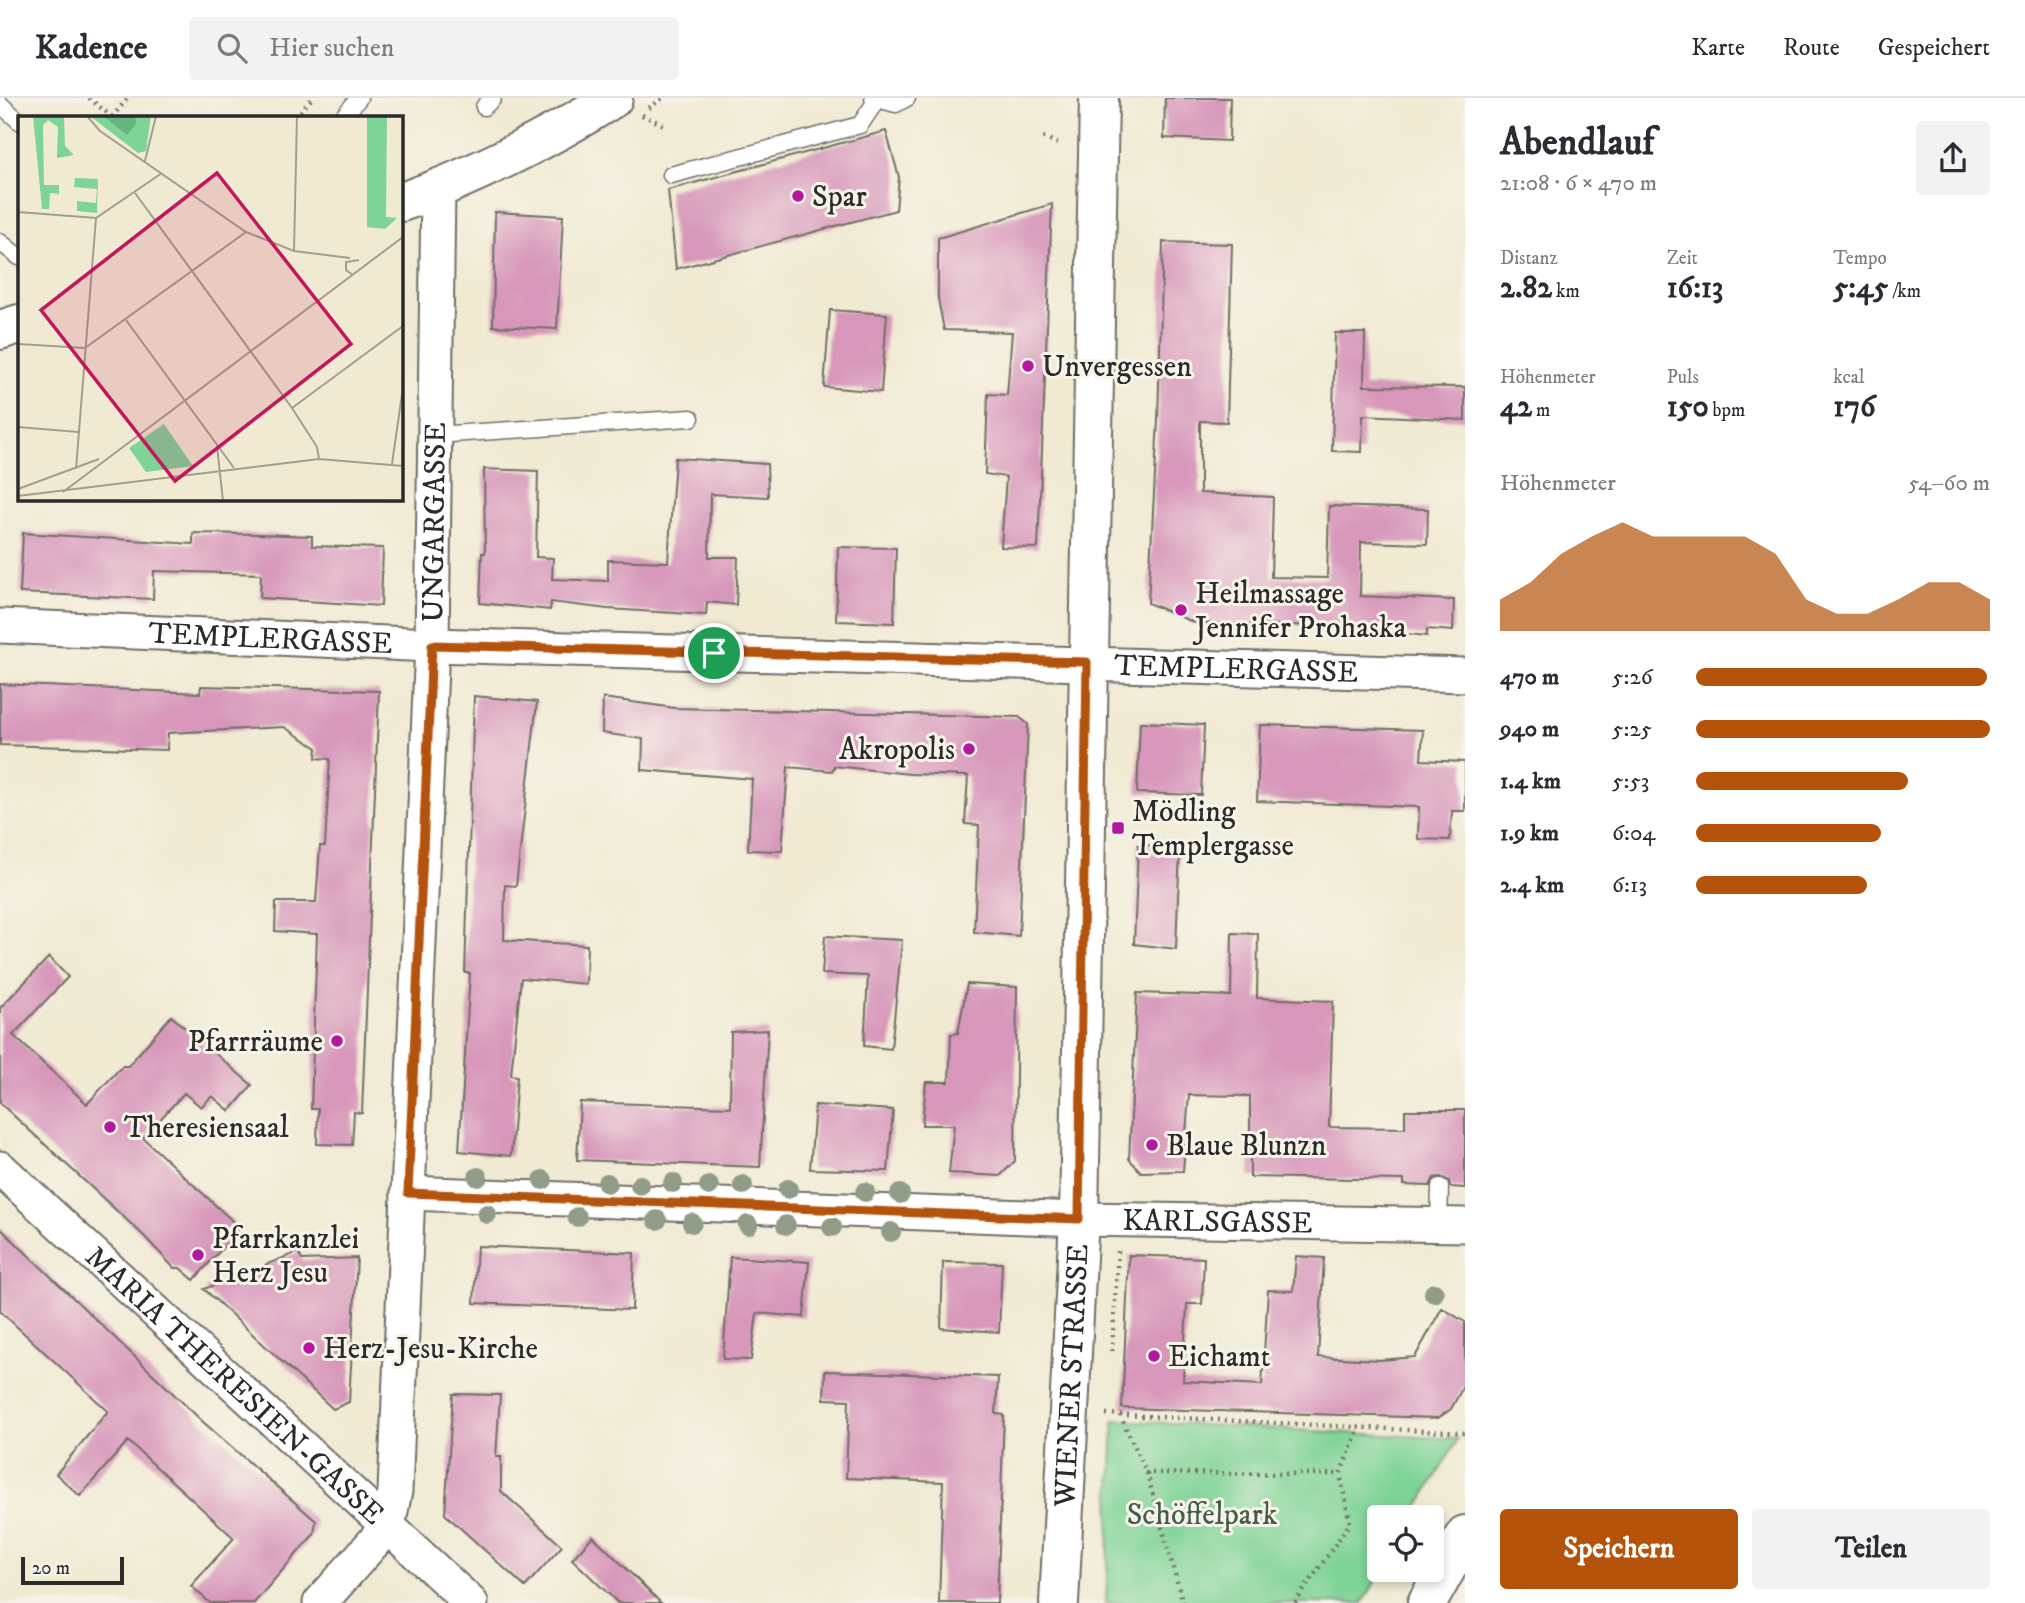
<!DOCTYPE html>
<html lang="de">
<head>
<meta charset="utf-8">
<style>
	body { margin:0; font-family:"IM FELL DW Pica",serif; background:#f2f2f3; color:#2b2b33; height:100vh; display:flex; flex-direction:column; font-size:26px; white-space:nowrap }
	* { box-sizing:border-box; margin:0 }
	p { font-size:23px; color:#7c7c81 }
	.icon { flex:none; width:38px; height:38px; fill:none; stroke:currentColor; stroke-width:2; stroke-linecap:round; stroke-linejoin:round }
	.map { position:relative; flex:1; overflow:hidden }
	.panel { display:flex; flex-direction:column; background:#fff; width:560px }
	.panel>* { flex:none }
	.fabs { position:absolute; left:1367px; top:1407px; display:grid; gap:14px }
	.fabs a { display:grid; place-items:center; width:77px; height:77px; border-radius:7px; background:#fff; box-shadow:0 4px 10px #0003; font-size:35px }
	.scale { position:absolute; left:21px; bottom:18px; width:103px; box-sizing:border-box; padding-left:7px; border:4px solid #2b2b2b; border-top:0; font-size:19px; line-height:24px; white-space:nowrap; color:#2b2b2b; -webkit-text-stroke:5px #f7f3e8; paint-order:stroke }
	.pin { position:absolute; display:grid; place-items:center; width:60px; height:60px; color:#fff; margin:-30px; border:4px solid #fff; border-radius:50%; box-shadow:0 2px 7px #0007 }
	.round { display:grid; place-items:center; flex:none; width:74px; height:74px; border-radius:7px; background:#f2f2f3 }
	.head { display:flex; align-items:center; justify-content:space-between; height:119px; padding:0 35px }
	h1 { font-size:38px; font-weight:700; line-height:52px }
	.metrics { display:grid; grid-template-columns:repeat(3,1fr); gap:10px; height:119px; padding:7px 35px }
	.metrics div { display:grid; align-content:center }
	.metrics b { font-size:30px; font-weight:700 }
	.metrics small { font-size:19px; font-weight:400 }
	.metrics p { font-size:19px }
	.chart { height:196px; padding:14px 35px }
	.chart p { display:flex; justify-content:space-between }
	.chart svg { width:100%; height:126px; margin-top:7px; fill:#b45309; opacity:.7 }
	.cta { display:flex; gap:14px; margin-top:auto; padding:14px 35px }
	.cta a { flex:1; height:80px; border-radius:7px; background:#b45309; color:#fff; font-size:28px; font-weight:700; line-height:80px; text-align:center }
	.cta a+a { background:#f2f2f3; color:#2b2b33 }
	ul { padding:0 35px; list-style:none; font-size:23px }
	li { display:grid; grid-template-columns:112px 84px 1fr; align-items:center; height:52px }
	li i { height:18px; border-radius:9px; background:#b45309 }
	header { display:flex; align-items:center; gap:42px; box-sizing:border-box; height:98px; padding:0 35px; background:#fff; border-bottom:2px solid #e1e1e2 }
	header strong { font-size:33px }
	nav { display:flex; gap:38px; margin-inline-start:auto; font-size:24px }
	.search { width:490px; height:63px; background:#f2f2f3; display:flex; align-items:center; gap:18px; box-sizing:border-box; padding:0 24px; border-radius:7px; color:#7c7c81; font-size:26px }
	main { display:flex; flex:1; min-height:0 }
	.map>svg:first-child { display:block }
</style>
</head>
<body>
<header>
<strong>Kadence</strong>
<div class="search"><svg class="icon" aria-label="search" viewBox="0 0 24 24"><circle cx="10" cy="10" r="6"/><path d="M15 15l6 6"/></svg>Hier suchen</div>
<nav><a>Karte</a><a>Route</a><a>Gespeichert</a></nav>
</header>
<main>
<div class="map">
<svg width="1465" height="1505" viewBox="0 0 1465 1505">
	<rect width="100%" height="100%" fill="#f7f3e8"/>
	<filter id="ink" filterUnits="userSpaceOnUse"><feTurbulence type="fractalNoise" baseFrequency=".0143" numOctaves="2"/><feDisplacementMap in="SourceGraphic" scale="14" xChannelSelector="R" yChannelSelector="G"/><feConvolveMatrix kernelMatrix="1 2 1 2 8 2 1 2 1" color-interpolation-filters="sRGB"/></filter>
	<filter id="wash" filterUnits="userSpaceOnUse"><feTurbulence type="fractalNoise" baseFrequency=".00686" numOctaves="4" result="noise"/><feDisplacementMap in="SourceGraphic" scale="28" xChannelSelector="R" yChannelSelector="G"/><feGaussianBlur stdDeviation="1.57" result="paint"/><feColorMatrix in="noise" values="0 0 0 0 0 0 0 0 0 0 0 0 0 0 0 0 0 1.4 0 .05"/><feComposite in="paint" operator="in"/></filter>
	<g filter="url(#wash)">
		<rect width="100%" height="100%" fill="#f0ead3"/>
		<path fill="#7ed396" stroke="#547f60" stroke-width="2" d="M1114,1322l344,19 -46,78h-33v53h3l-19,33h-257z"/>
		<g id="blocks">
			<path fill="#d796ba" d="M1165,0h65l-1,43 -65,-3z
				M886,33l13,46 -3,33 -220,59 -8,-79z
				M1052,106l-14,344 -37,-1 5,-70 -21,-3 3,-80 19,1 5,-63 -68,-2 -6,-31v-61z
				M495,114l68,4 -6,113 -64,-3z
				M1163,144l69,2 -5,178 -27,-1v72l73,4 -2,80 56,1 2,-72 99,3 -1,35 -66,-2 -1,54 94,4 -1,31 -26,-2v7l-101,-10 -131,-3 -47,-20 10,-183z
				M830,212l57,4 -6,78 -57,-5z
				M1335,235h30l-1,53 101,1v33l-102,-5 -1,37 -30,-1z
				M675,360l92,6 1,33 -58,-3 -1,63h29l-2,48 -29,-3 -1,13 -98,-6 -57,-7 -1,8 -70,-7 2,-50h3l-1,-84 54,2 -2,86 17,1 -1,21 56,2v-21l60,2z
				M23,435l170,11v-11l65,1 54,2v10l71,2 -2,58 -121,-8 1,-24 -107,-3 -1,28 -133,-6z
				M838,449l58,1 -2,75 -58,-2z
				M0,586l200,9 1,-7 178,5 -17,422 -8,-1 -2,33 -35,-1 1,-35h-7l6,-175 -42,-3 1,-29h40l4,-56h5l5,-87 -14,-1 1,-10 -33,-21 -116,6 -1,17 -167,-5z
				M474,598l63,6 -21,184 -11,-1 -1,55 83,5 -1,39 -65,-6 -10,97 6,1 -6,80 -52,-5 11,-178h-5z
				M603,600l72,10 344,9 9,7 -9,212 -45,-4 5,-107 -14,-1 3,-48 -58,-2 -76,-8 -2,5 -44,-4 -6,84 -34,-1 4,-71 -110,-9 1,-31 -41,-6z
				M1140,624l64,3 -3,70 -64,-2z
				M1260,627l163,5 -2,30 44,2v49h-13l-2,29 -32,-1 1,-32 -162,-6z
				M1138,747l42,2 -4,102 -42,-5z
				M1232,835l26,1 -1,64 76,3 -4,126 76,1v-18h60v78l-15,-1 -1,-6 -8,-4 -7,1 -4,8 -26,-1v-5l-154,-3v-81l-61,-1 -6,76 -42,1 -12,-13 8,-166 94,3z
				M825,838l77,4 -11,109 -27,-3 4,-70 -46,-2z
				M49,859l19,20 -55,58 74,69 35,-38h6l43,-50 81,69 -22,26 -18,-15 -11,11 -17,-14 -41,45 97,90 -46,52 -14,-12h-6l-31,-33 -143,-132v-95z
				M967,886l50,3 -2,174 -15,15 -51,-3 5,-48h-32l4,-43h23l2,-48 7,-1z
				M768,932l-8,137 -183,-7 3,-58 150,5 1,-75z
				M815,1007l78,5 -5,61 -78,-2z
				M0,1130l202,193 114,100 -2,13 -60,69h-44l-19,-17 43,-48 -106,-97 -48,55 -24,-22 52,-63 -108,-100z
				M477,1148l157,7 -2,57 -158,-7z
				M298,1154l4,8 55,-2 -8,144 -16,7 -129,-120z
				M1129,1157l75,3 -2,46h-15l-4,77 79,4 6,-95 25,1 3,-35 28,2 -6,99 62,3 35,-3 27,-49 23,14v61l-14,26 -13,9 -316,-10z
				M730,1159l79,5 -5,55 -47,-4 -6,47 -28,-1z
				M943,1164l59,1 -3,69 -58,-4z
				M825,1273l173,6 -2,37 8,1 -7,188h-58l4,-121 -97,-4 3,-78 -25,-1z
				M453,1296l47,1 -4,62h5v34l61,55 -37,41 -80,-73z
				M593,1438l68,67h-43l-46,-44z"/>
		</g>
	</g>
	<g filter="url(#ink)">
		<use href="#blocks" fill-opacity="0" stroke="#706e66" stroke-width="2"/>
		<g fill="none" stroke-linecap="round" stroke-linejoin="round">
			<defs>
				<path id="lane" d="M873,0l23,6 11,-6
					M0,6l19,17
					M484,9l9,-9
					M343,19l16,-19
					M671,77l189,-50 16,-24
					M0,144l19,15
					M435,337l256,-17
					M1439,1125l1,-36"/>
				<g id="street">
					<path id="s1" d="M0,528l432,19 1033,30"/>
					<path id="s2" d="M0,1070l471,435"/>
					<path id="s3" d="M408,1095l671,26 386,6"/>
					<path id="s4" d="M320,1505l68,-77 7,-35 37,-846 6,-456"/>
				</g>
				<g id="secondary">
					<path d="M401,104c66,-22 153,-66 212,-104"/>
					<path d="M0,232l19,-6"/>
					<path id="s5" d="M1059,1505l20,-384 20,-1121"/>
				</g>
				<path id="primary" d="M1427,1505l38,-68"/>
			</defs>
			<use href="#lane" stroke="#706e66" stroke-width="19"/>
			<use href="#street" stroke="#706e66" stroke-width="37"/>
			<use href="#secondary" stroke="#706e66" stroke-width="42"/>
			<use href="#primary" stroke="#706e66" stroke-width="42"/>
			<path stroke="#706e66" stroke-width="4.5" stroke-dasharray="2 5" stroke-linecap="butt" d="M89,0l23,19
				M649,10l14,-10
				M642,17l22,10
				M112,19l16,-19
				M296,19l16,-19
				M1043,39l18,8
				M1112,1253l6,-100
				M1106,1316l359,19
				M1120,1317l27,58
				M1183,1505l-36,-130 193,1 19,-46
				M1295,1505l55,-80 -10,-49"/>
			<use href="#lane" stroke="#fff" stroke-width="16"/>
			<use href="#street" stroke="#fff" stroke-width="33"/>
			<use href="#secondary" stroke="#fff" stroke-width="38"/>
			<use href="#primary" stroke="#fff" stroke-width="38"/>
		</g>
		<g fill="#919c88">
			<circle cx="478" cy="1079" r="10"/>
			<circle cx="543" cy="1082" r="10"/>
			<circle cx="607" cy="1085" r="10"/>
			<circle cx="673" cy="1085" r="10"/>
			<circle cx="640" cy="1087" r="10"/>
			<circle cx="743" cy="1087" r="10"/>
			<circle cx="709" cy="1088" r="10"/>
			<circle cx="788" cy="1091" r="10"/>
			<circle cx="865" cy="1094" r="10"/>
			<circle cx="900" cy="1096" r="10"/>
			<circle cx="487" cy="1116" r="10"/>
			<circle cx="577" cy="1119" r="10"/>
			<circle cx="657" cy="1122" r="10"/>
			<circle cx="692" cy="1125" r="10"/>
			<circle cx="748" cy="1127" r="10"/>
			<circle cx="786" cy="1127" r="10"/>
			<circle cx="832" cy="1129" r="10"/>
			<circle cx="891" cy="1134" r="10"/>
			<circle cx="1434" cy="1195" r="10"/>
		</g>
	</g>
	<g fill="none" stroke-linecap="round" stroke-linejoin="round" filter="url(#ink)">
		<defs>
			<path id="route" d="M432,547l655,17 -8,557 -671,-26z"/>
		</defs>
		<use href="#route" stroke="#fff" stroke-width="14"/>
		<use href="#route" stroke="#b45309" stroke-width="9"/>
	</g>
	<g fill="#b5179e" stroke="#f7f3e8" stroke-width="2.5">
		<circle cx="798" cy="98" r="7"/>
		<circle cx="1028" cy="268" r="7"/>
		<circle cx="1181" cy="512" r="7"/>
		<circle cx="969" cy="651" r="7"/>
		<rect x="1111" y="723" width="14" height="14" rx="3.5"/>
		<circle cx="337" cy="943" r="7"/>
		<circle cx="110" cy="1029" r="7"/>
		<circle cx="1152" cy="1047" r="7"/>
		<circle cx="198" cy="1157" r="7"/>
		<circle cx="309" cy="1250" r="7"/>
		<circle cx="1154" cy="1258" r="7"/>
	</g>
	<g text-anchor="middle" stroke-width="6" stroke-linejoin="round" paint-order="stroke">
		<g font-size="30" fill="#2b2b2b" stroke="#f7f3e8" text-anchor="start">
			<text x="812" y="108">Spar</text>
			<text x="1042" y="278">Unvergessen</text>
			<text x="1195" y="505">Heilmassage<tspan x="1195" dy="34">Jennifer Prohaska</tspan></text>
			<text x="955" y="661" text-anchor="end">Akropolis</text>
			<text x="1132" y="723">Mödling<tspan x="1132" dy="34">Templergasse</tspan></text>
			<text x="323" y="953" text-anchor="end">Pfarrräume</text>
			<text x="124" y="1039">Theresiensaal</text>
			<text x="1166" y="1057">Blaue Blunzn</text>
			<text x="212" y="1150">Pfarrkanzlei<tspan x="212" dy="34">Herz Jesu</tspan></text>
			<text x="323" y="1260">Herz-Jesu-Kirche</text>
			<text x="1168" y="1268">Eichamt</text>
		</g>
		<g font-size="30" fill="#2b2b2b" stroke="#f7f3e8">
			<text dy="10" stroke="none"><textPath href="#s4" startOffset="1108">UNGARGASSE</textPath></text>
			<text dy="10" stroke="none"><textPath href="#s1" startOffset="271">TEMPLERGASSE</textPath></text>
			<text dy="10" stroke="none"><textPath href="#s1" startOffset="1237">TEMPLERGASSE</textPath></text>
			<text dy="10" stroke="none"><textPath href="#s3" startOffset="810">KARLSGASSE</textPath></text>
			<text dy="10" stroke="none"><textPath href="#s5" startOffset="228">WIENER STRASSE</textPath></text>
			<text dy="10" stroke="none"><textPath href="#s2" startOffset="320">MARIA THERESIEN-GASSE</textPath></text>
		</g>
		<g font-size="30" fill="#445d4b" stroke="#f7f3e8">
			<text x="1202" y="1426">Schöffelpark</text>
		</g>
	</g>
	<g transform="translate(18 18)">
		<rect width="385" height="385" fill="#f0ead3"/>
		<path d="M15,0h31l1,30 9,9 -17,3 1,-31 -10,-7 -5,5 1,60h15v9l-9,-1 -1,16h-7zM72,0h61l-5,35 -8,2zM349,0h20l-1,101 11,1 -12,11 -18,-2zM57,62l23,1 -1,34 -20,-2v-10l19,2 1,-14 -23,-2zM146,308l29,42 -47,6 -17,-24z" fill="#7ed396"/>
		<path d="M85,0h32l1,8 -9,11z" fill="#66b57f"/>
		<path fill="none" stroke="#a19e90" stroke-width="2" d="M69,0l13,15 146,101 48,19 56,7M127,45l11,-45M117,77l157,215 25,39 2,12M0,96l78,6 66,-45M276,135l3,-135M335,159l-7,-5v-8l13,-2M108,204l108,148M0,228l67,4 161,-116M274,292l111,-82M0,311l60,5M199,330l6,55M374,348l11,-77M58,353l20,-251M0,373l81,-30M45,376l340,-255M0,380l301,-37 84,7"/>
		<path fill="#c2185b" fill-opacity="0.15" stroke="#c2185b" stroke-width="3.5" d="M199,57l134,171 -176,137 -134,-171z"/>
		<rect width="385" height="385" fill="none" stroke="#2b2b2b" stroke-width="3.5"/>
	</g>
</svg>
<div class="fabs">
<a><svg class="icon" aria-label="locate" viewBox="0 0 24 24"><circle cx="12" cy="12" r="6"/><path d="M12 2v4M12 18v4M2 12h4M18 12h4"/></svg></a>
</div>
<div class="scale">20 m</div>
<div class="pin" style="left:714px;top:555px;background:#1e9e55"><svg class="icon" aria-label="arrive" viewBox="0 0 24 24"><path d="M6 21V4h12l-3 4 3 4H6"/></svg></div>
</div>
<section class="panel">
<div class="head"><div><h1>Abendlauf</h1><p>21:08 · 6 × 470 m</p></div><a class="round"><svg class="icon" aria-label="share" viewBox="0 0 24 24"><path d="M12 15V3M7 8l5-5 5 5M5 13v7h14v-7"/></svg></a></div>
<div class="metrics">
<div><p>Distanz</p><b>2.82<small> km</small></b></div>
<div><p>Zeit</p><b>16:13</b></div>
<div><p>Tempo</p><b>5:45<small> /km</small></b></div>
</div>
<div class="metrics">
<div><p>Höhenmeter</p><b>42<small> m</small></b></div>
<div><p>Puls</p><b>150<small> bpm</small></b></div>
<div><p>kcal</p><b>176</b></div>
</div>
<div class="chart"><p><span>Höhenmeter</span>54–60 m</p>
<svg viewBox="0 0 160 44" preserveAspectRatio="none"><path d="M0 44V33L10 27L20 17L30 11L40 6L50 11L60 11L70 11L80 11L90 17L100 33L110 38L120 38L130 33L140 27L150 27L160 33V44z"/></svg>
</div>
<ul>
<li><b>470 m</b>5:26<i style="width:99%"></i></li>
<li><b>940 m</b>5:25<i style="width:100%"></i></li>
<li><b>1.4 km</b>5:53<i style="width:72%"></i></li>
<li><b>1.9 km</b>6:04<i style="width:63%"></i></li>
<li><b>2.4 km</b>6:13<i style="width:58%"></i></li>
</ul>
<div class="cta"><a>Speichern</a><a>Teilen</a></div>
</section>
</main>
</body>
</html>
